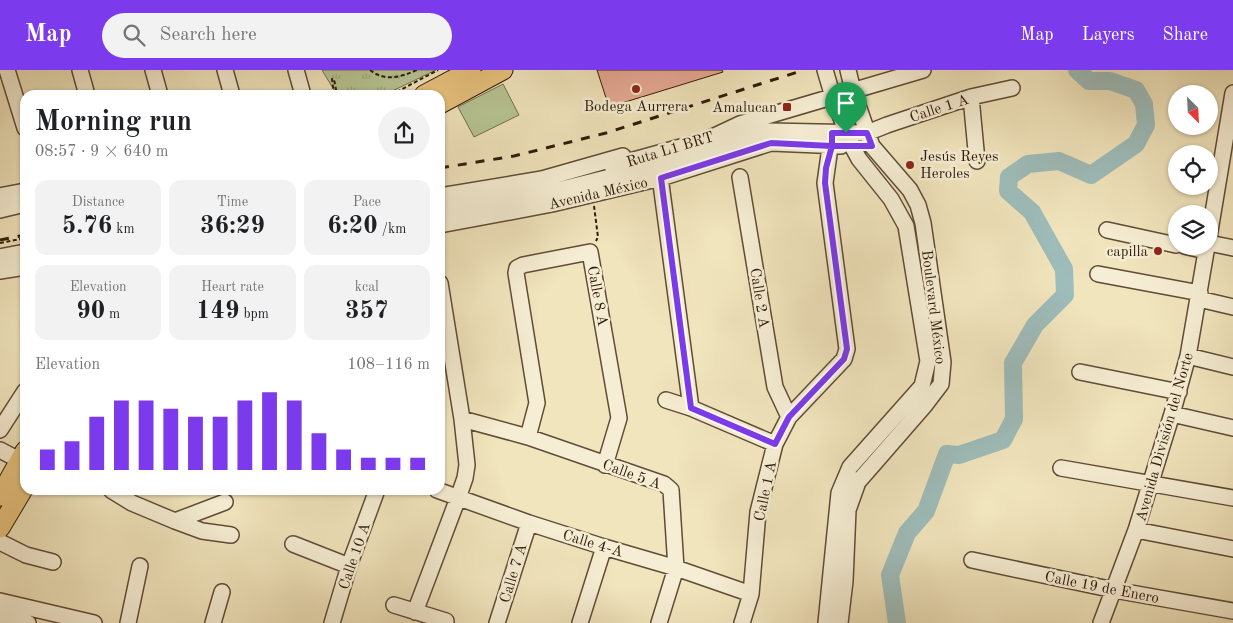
<!DOCTYPE html>
<html lang="en">
<head>
<meta charset="utf-8">
<style>
	body { margin:0; font-family:"Old Standard TT",serif; background:#f2f2f2; color:#202124; height:100vh; display:flex; flex-direction:column; font-size:19px; white-space:nowrap }
	* { box-sizing:border-box; margin:0 }
	p { font-size:16px; color:#757577 }
	.icon { flex:none; width:28px; height:28px; fill:none; stroke:currentColor; stroke-width:2; stroke-linecap:round; stroke-linejoin:round }
	.map { position:relative; flex:1; overflow:hidden }
	.panel { position:absolute; left:20px; top:20px; width:425px; height:405px; display:flex; flex-direction:column; background:#fff; border-radius:15px; box-shadow:0 1px 4px #0004 }
	.panel>* { flex:none }
	.needle { width:32px; rotate:156deg }
	.fabs { position:absolute; left:1168px; top:15px; display:grid; gap:10px }
	.fabs a { display:grid; place-items:center; width:50px; height:50px; border-radius:50%; background:#fff; box-shadow:0 1px 4px #0004; font-size:25px }
	.pin { position:absolute; display:grid; place-items:center; width:42px; height:42px; color:#fff; margin:-51px -21px; border-radius:50% 50% 50% 0; rotate:-45deg; box-shadow:0 0 5px #0007 }
	.pin .icon { rotate:45deg }
	.round { display:grid; place-items:center; flex:none; width:52px; height:52px; border-radius:26px; background:#f2f2f2 }
	.head { display:flex; align-items:center; justify-content:space-between; height:85px; padding:0 15px }
	h1 { font-size:28px; font-weight:700; line-height:38px }
	.metrics { display:grid; grid-template-columns:repeat(3,1fr); gap:8px; height:85px; padding:5px 15px }
	.metrics div { display:grid; align-content:center; border-radius:12px; background:#f2f2f2; text-align:center }
	.metrics b { font-size:25px; font-weight:700 }
	.metrics small { font-size:14px; font-weight:400 }
	.metrics p { font-size:14px }
	.chart { height:140px; padding:10px 15px }
	.chart p { display:flex; justify-content:space-between }
	.chart svg { width:100%; height:90px; margin-top:5px; stroke:#7c3aed; stroke-width:6 }
	header { display:flex; align-items:center; gap:30px; box-sizing:border-box; height:70px; padding:0 25px; background:#7c3aed; color:#fff }
	header strong { font-size:24px }
	nav { display:flex; gap:28px; margin-inline-start:auto; font-size:18px }
	.search { width:350px; height:45px; background:#f2f2f2; display:flex; align-items:center; gap:12px; box-sizing:border-box; padding:0 18px; border-radius:28px; color:#757577; font-size:19px }
	.map>svg:first-child { display:block }
</style>
</head>
<body>
<header>
<strong>Map</strong>
<div class="search"><svg class="icon" aria-label="search" viewBox="0 0 24 24"><circle cx="10" cy="10" r="6"/><path d="M15 15l6 6"/></svg>Search here</div>
<nav><a>Map</a><a>Layers</a><a>Share</a></nav>
</header>
<div class="map">
<svg width="1233" height="553" viewBox="0 0 1233 553">
	<defs>
		<pattern id="park-tufts" width="24" height="20" patternUnits="userSpaceOnUse" patternTransform="scale(1.25)"><rect width="24" height="20" fill="#b7c594"/><path d="M3 7l-1-3M5 7V3M7 7l1-3M15 17l-1-3M17 17v-4M19 17l1-3" fill="none" stroke="#9ea97e"/></pattern>
	</defs>
	<rect width="100%" height="100%" fill="#f1e5bd"/>
	<filter id="stains"><feTurbulence type="fractalNoise" baseFrequency=".004" numOctaves="4"/><feColorMatrix values="0 0 0 0 .2 0 0 0 0 .09 0 0 0 0 .02 0 0 0 .5 -.17"/></filter>
	<radialGradient id="worn" r=".72"><stop offset=".6" stop-color="#630" stop-opacity="0"/><stop offset="1" stop-color="#630" stop-opacity=".3"/></radialGradient>
	<path fill="url(#park-tufts)" stroke="#736f4e" d="M322,0h114l-52,25h-47z"/>
	<path fill="#b7c594" stroke="#736f4e" d="M503,14l16,31 -45,22 -16,-30z"/>
	<g fill="none" stroke-linecap="round" stroke-linejoin="round">
		<path stroke="#9ebdbb" stroke-width="18" d="M897,553l-7,-48 17,-42 19,-22 21,-57 12,1 44,-15 11,-21 -1,-56 22,-38 30,-30 -1,-26 -32,-57 -24,-21 1,-14 19,-13 31,-3 32,14 45,-31 10,-19 -2,-21 -8,-14 -26,-9h-21l-12,-11"/>
	</g>
	<path fill="#e7a994" stroke="#2f1909" d="M597,0h125l1,2 -114,35z"/>
	<g fill="none" stroke-linecap="round" stroke-linejoin="round">
		<defs>
			<path id="minor" d="M7,0l18,58
				M80,0l7,25
				M153,0l7,25
				M225,0l7,25
				M296,0l7,25
				M825,0l8,27 19,49 7,13 32,40 15,27 22,135 -6,25 -72,81 -11,26 -13,130
				M971,27l6,64
				M612,96l94,-26 34,-16 183,-54
				M659,99l32,239
				M740,107l35,210 14,30
				M0,126l25,-5
				M440,126l102,-17 81,-23
				M0,140l25,-6
				M440,140l110,-18 108,-27 110,-34 99,2 20,-8 84,-28 41,-9
				M440,155l112,-21 109,-26 110,-35 70,3
				M1107,160l69,15
				M1209,167l24,-144
				M1209,173l24,5
				M1184,176l22,5
				M0,187l25,-5
				M0,201l25,-4
				M1098,204l102,19
				M1199,229l34,8
				M1188,286l45,11
				M1080,302l99,20
				M666,330l25,8 84,36
				M1172,344l61,14
				M462,349l66,18 136,47 7,6 5,78 -17,55
				M0,360l25,-39
				M528,367l9,-34 -21,-130 1,-5 6,-3 67,-13 29,166 -14,47
				M0,380l19,10
				M1061,398l172,30
				M111,420l21,13 43,18 27,10 29,4
				M437,420l92,33 75,24 72,21 75,26
				M175,451l50,-19
				M1136,460l97,19
				M0,472l26,13 27,7
				M293,474l56,22
				M972,490l142,30 119,21
				M0,531l94,22
				M394,535l52,16
				M415,542l43,-114 7,-20 2,-13 -5,-46 -22,-136
				M0,546l28,7
				M128,553l12,-57
				M213,553l9,-31
				M332,553l17,-57 28,-76
				M497,553l32,-100
				M580,553l24,-76
				M742,553l9,-29 7,-82 17,-68 14,-27 55,-58 3,-10 -22,-166 7,-50
				M840,553l5,-42 3,-71 10,-28 67,-77 16,-21 2,-22 -20,-139 -5,-18 -8,-15 -38,-44 -19,-55 -5,-21
				M1101,553l35,-93 36,-116 16,-58 19,-110"/>
			<path id="major" d="M424,25l47,-25
				M440,34l63,-34
				M0,426l25,-45
				M0,458l25,-42"/>
		</defs>
		<use href="#minor" stroke="#604c36" stroke-width="18"/>
		<use href="#major" stroke="#2f1909" stroke-width="21"/>
		<path stroke="#2f1909" stroke-width="2" stroke-dasharray="4 2.5" stroke-linecap="butt" d="M370,0c15,12 31,7 47,0
			M334,25l-2,-16h2l3,16
			M391,25l47,-25
			M594,136l4,31 -2,4
			M0,173l25,-5"/>
		<use href="#minor" stroke="#f6eed4" stroke-width="15"/>
		<use href="#major" stroke="#e8c27e" stroke-width="19"/>
		<path stroke="#2f1909" stroke-width="3" stroke-dasharray="9 9" stroke-linecap="butt" d="M440,98l74,-12 92,-23 198,-63
			M0,170l25,-5"/>
	</g>
	<g fill="none" stroke-linecap="round" stroke-linejoin="round">
		<defs>
			<path id="route" d="M846,63h-14v13l-61,-3 -110,35 30,230 84,36 14,-27 55,-58 3,-10 -22,-166 1,-15 6,-22h40l-5,-13h-21"/>
		</defs>
		<use href="#route" stroke="#fff" stroke-width="10"/>
		<use href="#route" stroke="#7c3aed" stroke-width="6"/>
	</g>
	<g fill="#8f2418" stroke="#f6eed4" stroke-width="2">
		<circle cx="636" cy="19" r="5"/>
		<rect x="782" y="32" width="10" height="10" rx="2.5"/>
		<circle cx="910" cy="95" r="5"/>
		<circle cx="1158" cy="181" r="5"/>
	</g>
	<g text-anchor="middle" stroke-width="5" stroke-linejoin="round" paint-order="stroke">
		<g font-size="15" fill="#2f1909" stroke="#f6eed4" text-anchor="end">
			<text x="636" y="41" text-anchor="middle">Bodega Aurrera</text>
			<text x="777" y="42">Amalucan</text>
			<text x="920" y="91" text-anchor="start">Jesús Reyes<tspan x="920" dy="17">Heroles</tspan></text>
			<text x="1148" y="186">capilla</text>
		</g>
		<g font-size="15" fill="#2f1909" stroke="#f6eed4">
			<text transform="translate(939 38) rotate(-18)" y="5">Calle 1 A</text>
			<text transform="translate(670 79) rotate(-17)" y="5">Ruta L1 BRT</text>
			<text transform="translate(598 123) rotate(-13)" y="5">Avenida México</text>
			<text transform="translate(598 226) rotate(80)" y="5">Calle 8 A</text>
			<text transform="translate(760 228) rotate(81)" y="5">Calle 2 A</text>
			<text transform="translate(934 237) rotate(83)" y="5">Boulevard México</text>
			<text transform="translate(1164 367) rotate(-74)" y="5">Avenida División del Norte</text>
			<text transform="translate(632 404) rotate(20)" y="5">Calle 5 A</text>
			<text transform="translate(765 421) rotate(-78)" y="5">Calle 1 A</text>
			<text transform="translate(593 473) rotate(17)" y="5">Calle 4-A</text>
			<text transform="translate(354 486) rotate(-71)" y="5">Calle 10 A</text>
			<text transform="translate(513 503) rotate(-73)" y="5">Calle 7 A</text>
			<text transform="translate(1102 517) rotate(11)" y="5">Calle 19 de Enero</text>
		</g>
	</g>
	<rect width="100%" height="100%" filter="url(#stains)"/>
	<rect width="100%" height="100%" fill="url(#worn)"/>
</svg>
<div class="fabs">
<a><svg class="needle" viewBox="-14 -14 28 28"><path d="M0-13l5 13h-10z" fill="#e53935"/><path d="M0 13l5-13h-10z" fill="#757577"/></svg></a>
<a><svg class="icon" aria-label="locate" viewBox="0 0 24 24"><circle cx="12" cy="12" r="6"/><path d="M12 2v4M12 18v4M2 12h4M18 12h4"/></svg></a>
<a><svg class="icon" aria-label="layers" viewBox="0 0 24 24"><path d="M12 4l9 5-9 5-9-5zM3 14l9 5 9-5"/></svg></a>
</div>
<div class="pin" style="left:846px;top:63px;background:#1e9e55"><svg class="icon" aria-label="arrive" viewBox="0 0 24 24"><path d="M6 21V4h12l-3 4 3 4H6"/></svg></div>
<section class="panel">
<div class="head"><div><h1>Morning run</h1><p>08:57 · 9 × 640 m</p></div><a class="round"><svg class="icon" aria-label="share" viewBox="0 0 24 24"><path d="M12 15V3M7 8l5-5 5 5M5 13v7h14v-7"/></svg></a></div>
<div class="metrics">
<div><p>Distance</p><b>5.76<small> km</small></b></div>
<div><p>Time</p><b>36:29</b></div>
<div><p>Pace</p><b>6:20<small> /km</small></b></div>
</div>
<div class="metrics">
<div><p>Elevation</p><b>90<small> m</small></b></div>
<div><p>Heart rate</p><b>149<small> bpm</small></b></div>
<div><p>kcal</p><b>357</b></div>
</div>
<div class="chart"><p><span>Elevation</span>108–116 m</p>
<svg viewBox="0 0 160 44" preserveAspectRatio="none"><path d="M5 44V34M15 44V30M25 44V18M35 44V10M45 44V10M55 44V14M65 44V18M75 44V18M85 44V10M95 44V6M105 44V10M115 44V26M125 44V34M135 44V38M145 44V38M155 44V38"/></svg>
</div>
</section>
</div>
</body>
</html>
